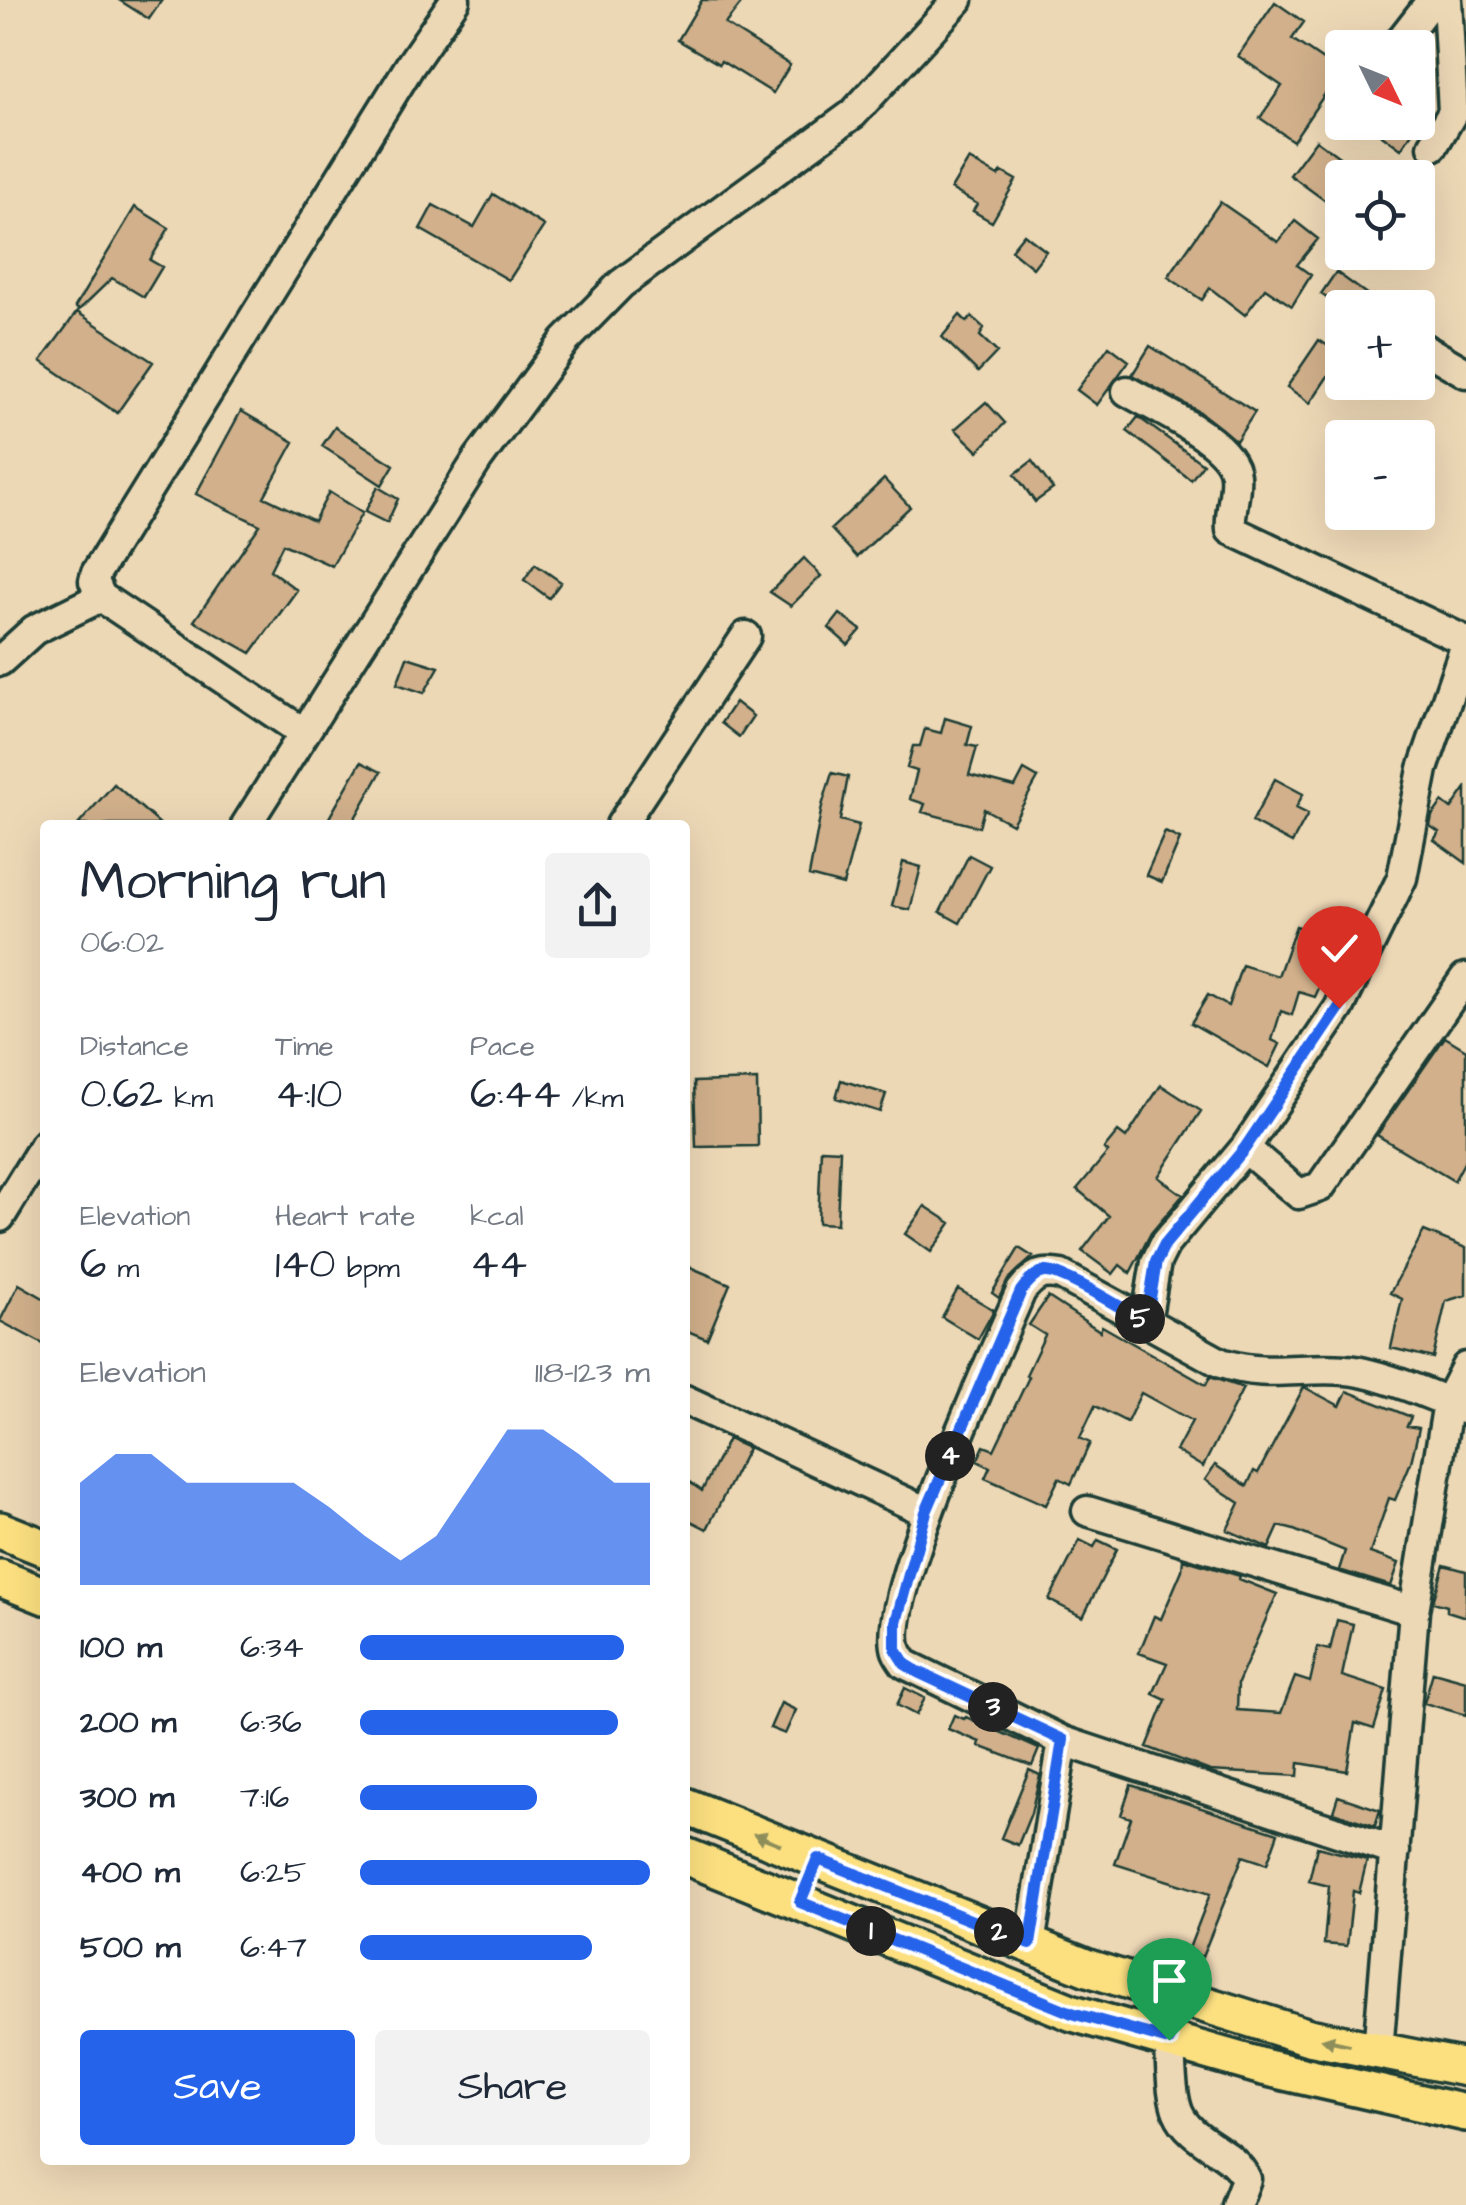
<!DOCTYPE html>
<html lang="en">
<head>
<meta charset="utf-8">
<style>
	body { margin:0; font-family:"Architects Daughter",sans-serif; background:#f2f2f3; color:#1f2937; height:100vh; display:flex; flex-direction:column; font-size:38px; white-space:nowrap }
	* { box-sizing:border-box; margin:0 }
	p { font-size:32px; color:#747a83 }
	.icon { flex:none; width:55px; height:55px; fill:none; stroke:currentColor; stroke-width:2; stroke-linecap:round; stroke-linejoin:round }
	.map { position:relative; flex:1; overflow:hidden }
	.panel { position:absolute; left:40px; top:820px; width:650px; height:1345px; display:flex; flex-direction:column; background:#fff; border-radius:10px; box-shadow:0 10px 40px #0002 }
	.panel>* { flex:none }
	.needle { width:65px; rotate:133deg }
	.tools { position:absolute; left:1325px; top:30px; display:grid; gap:20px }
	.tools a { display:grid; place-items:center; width:110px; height:110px; border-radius:10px; background:#fff; box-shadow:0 10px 40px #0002; font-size:50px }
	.pin { position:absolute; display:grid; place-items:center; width:85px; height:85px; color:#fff; margin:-102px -42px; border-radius:50% 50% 50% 0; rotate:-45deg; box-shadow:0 0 10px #0007 }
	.pin .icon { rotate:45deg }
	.km { position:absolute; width:50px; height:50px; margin:-25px; border-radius:50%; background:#222; color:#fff; font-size:28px; line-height:50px; text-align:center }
	.round { display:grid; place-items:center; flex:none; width:105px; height:105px; border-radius:10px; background:#f2f2f3 }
	.overview { display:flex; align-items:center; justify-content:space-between; height:170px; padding:0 40px }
	h1 { font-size:55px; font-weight:600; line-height:75px }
	.metrics { display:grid; grid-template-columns:repeat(3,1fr); gap:15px; height:170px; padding:10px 40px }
	.metrics div { display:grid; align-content:center }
	.metrics b { font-size:42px; font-weight:600 }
	.metrics small { font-size:28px; font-weight:400 }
	.metrics p { font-size:28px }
	.chart { height:280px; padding:20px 40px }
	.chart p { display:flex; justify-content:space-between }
	.chart svg { width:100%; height:180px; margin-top:10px; fill:#2563eb; opacity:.7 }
	.action { display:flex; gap:20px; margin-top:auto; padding:20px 40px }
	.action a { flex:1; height:115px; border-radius:10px; background:#2563eb; color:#fff; font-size:40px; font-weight:600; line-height:115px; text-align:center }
	.action a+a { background:#f2f2f3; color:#1f2937 }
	ul { padding:0 40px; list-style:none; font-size:32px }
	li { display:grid; grid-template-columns:160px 120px 1fr; align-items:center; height:75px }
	li i { height:25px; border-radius:12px; background:#2563eb }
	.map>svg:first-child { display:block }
</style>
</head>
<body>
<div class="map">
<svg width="1466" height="2205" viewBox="0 0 1466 2205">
	<rect width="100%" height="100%" fill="#edd8b6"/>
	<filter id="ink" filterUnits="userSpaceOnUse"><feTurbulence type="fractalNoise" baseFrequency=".01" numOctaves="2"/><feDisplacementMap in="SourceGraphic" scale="20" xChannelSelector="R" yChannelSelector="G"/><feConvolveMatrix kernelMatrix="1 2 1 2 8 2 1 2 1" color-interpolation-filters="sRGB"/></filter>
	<g filter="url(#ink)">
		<path fill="#d1b08b" stroke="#1f3d34" stroke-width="2.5" d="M119,0h43l-13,19z
			M702,0h42l-19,24 65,41 -17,28 -52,-32 -2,3 -41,-24z
			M1275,2l29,20 -12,17 50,34v24l-13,-9 -36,53 -33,-23 22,-32 -44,-30z
			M1364,122h55l-18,27z
			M1316,140l52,38h-26v35l-52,-38z
			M969,159l29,17 4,-4 14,8 -24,42 -19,-11 4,-7 -26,-15z
			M493,194l51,32 -35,54 -89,-51 13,-24 41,22z
			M1220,202l58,40 17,-21 23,18 -21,26 14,10 -19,31 -27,-18 -20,27 -35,-27 -8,12 -34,-23z
			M135,207l34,21 -19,32 12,7 -18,30 -32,-19 -33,32 -4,-3z
			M1024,234l22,17 -13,17 -22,-18z
			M1336,272l50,36h-45l-20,-14z
			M77,312l76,50 -36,51 -76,-52z
			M960,315l7,7 5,-5 12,11 -4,8 17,16 -19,20 -36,-35z
			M1319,340l23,15 -32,48 -23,-16z
			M1109,346l20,15 -32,44 -20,-15z
			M1150,346l105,66 -19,29 -36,-29 -68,-37z
			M986,402l19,21 -27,28 -23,-22z
			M241,411l53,31 -30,55 50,24 15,-29 33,21 -30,53 -49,-22 -13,26 27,20 -46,63 -57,-32 66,-96 -64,-31z
			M1138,417l65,47 -12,16 -64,-49z
			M335,427l59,38 -12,20 -60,-39z
			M1032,461l21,28 -18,13 -20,-28z
			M884,479l26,28 -53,50 -26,-28z
			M378,487l20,12 -11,24 -22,-11z
			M804,558l17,18 -30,30 -21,-14z
			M535,564l26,18 -12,16 -25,-18z
			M840,614l21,16 -13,15 -19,-17z
			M407,657l32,10 -15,26 -27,-9z
			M735,702l18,14 -14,21 -18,-14z
			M945,718l27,8 -5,19 10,2 -8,28 46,12 9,-17 14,8 -26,46 -28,-15 -5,18 -57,-15 3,-8 -15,-5 7,-28 -10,-3 6,-22h7l5,-17 16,4z
			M361,762l20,10 -30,53h-5l-17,-7z
			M832,773l16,4 -8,43 19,5 -16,60 -34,-9 13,-70z
			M1275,779l28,15 -7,14 12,6 -16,29 -40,-21z
			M114,784l47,41h-83z
			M1466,788v75l-32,-23 5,-8 -9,-6 2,-10 10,-14 9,7z
			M1165,832l15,7 -18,43 -16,-7z
			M969,855l21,11 -30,57 -20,-11z
			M903,862l18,5 -11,43 -18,-4z
			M1296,926l44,14 -25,57 -16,-5 -7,23 -11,-4 -9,29 8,4 -11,23 -78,-44 17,-28 20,11 14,-41 36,11z
			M1445,1037l21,13v109l-12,22 -77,-46z
			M757,1080l1,66 -62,1 -2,-65z
			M841,1080l45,14 -6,18 -44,-14z
			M1161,1085l40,26 -43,66 25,18 -32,38 -21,40 -10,-8 -7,9 -31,-23 27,-35 -32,-27 31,-37 -4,-3 14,-17 8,6z
			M821,1149l19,1 -3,74 -19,-1z
			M925,1206l26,17 -20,29 -26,-18z
			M1424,1231l42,17v47l-20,6 -13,57 -42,-10 11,-49 -12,-6z
			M1019,1248l14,9 -25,23 -9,18 -7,-5z
			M685,1265l45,19 -23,55 -22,-9z
			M19,1284l26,15v46l-45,-24z
			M958,1289l36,21 -16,29 -36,-22z
			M1048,1297l52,34 2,-5 104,59 4,-8 33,11 -40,79 -27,-16 16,-30 -51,-28 -14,29 -32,-16 -15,32 10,5 -19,41 -12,-6 -13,27 -61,-27 5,-11 -13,-6 7,-15 10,4 35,-73 -3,-2 19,-40 -16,-10z
			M1304,1387l36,19 7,-15 64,26 -4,9 12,2 -8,34 -16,38 -6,-2 -19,55 29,10 -8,23 -52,-16 6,-19 -51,-21 -15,-4 -10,22 -42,-18 13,-27 -35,-23 10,-15 32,21 7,-15 4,2z
			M728,1439l20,9 -41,81 -22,-11v-39l17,12z
			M1080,1540l14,7 4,-7 19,9 -34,68 -34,-17z
			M1183,1559l57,17 -1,3 38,15 -39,89 -1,27 44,3 14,-36 15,5 8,-35 12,3 7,-30 16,4 -11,52 44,14 -12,39 -19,-6 -8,48 -48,-8 -1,13 -88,-5 -63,-24 19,-47 -13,-6 14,-31 -28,-10 15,-37 7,3 21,-49z
			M1444,1565l22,6v46l-19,-6v-5l-14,-4z
			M1433,1672l33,9v34l-42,-12z
			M905,1688l20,10 -9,17 -19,-10z
			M781,1703l15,7 -11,24 -15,-6z
			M954,1715l10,4 2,-2 73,32 -7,17 -53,-20 1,-4 -32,-13z
			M1029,1770l11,5 -9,38 -13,32 -17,-7z
			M1131,1785l147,48 -11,31 -24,-8 -41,101 -14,-6 22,-57 -95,-30 16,-46 -10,-3z
			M1338,1796l42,14 -5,16 -42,-14z
			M1317,1847l50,13 -8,33 -6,-2 -6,55 -23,-2 5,-58 -20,-5z"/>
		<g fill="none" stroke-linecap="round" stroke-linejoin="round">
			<defs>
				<path id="minor" d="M1397,45l35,-45
					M1433,146l20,-34 -6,-112
					M1418,345l48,28
					M1127,391c28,17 105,50 108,84 2,18 -6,36 -4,55l235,111
					M0,661l34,-31 67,-33
					M304,733l-203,-136 -7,-16 2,-8 315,-509 44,-64
					M246,825l232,-366 87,-118 56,-57 232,-170 105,-114
					M621,825l125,-189
					M1245,1148l54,46 21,-7 145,-209
					M0,1217l45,-73
					M1146,1322l10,-60 9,-18 80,-96 94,-140 63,-130 21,-109 43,-125
					M685,1400l242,112
					M1087,1511l327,100
					M1395,1851l-332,-110 -158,-77c-3,-4 -6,-8 -8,-13 -18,-50 99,-301 124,-360 13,-16 20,-20 40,-16l160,88c45,15 80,3 125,7 31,2 91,27 120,40
					M1030,1944l33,-203
					M1169,2040c3,22 1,52 9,72 13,31 54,37 68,67l-10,26
					M1378,2051l36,-440 34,-209 18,-35"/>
				<path id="major" d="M0,1530l45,18
					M0,1578l45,18
					M685,1806l403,162 221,69 157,31
					M685,1856l388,157 190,54 203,46"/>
			</defs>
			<use href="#minor" stroke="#1f3d34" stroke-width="35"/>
			<use href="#major" stroke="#1f3d34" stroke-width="42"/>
			<use href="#minor" stroke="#edd8b6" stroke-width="28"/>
			<use href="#major" stroke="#fce080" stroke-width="35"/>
		</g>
		<defs><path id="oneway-solid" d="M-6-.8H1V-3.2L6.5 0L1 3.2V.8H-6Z" transform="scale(2.5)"/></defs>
		<g fill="#8e8e5a">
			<use href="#oneway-solid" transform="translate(767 1839) rotate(-158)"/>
			<use href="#oneway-solid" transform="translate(1336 2042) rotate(-168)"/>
		</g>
	</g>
	<g fill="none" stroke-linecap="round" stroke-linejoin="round" filter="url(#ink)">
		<defs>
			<path id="route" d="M1169,2040l-97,-27 -272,-111 18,-43 212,85 33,-204 -145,-68 -13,-8 -9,-14v-28l30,-110 95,-221c6,-8 14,-18 24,-19 18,-2 82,40 101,50l10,-60 9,-18 80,-96 94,-140"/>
		</defs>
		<use href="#route" stroke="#fff" stroke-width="20"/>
		<use href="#route" stroke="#2563eb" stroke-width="12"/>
	</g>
</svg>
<div class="tools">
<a><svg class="needle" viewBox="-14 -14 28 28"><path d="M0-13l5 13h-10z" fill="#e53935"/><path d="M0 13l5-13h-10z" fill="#747a83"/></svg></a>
<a><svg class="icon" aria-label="locate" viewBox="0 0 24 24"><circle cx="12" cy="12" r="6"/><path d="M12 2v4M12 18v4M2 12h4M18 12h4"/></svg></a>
<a>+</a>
<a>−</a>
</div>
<div class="pin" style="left:1169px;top:2040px;background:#1e9e55"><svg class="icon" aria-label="arrive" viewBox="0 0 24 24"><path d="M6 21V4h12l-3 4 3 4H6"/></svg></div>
<div class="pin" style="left:1339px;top:1008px;background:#d93025"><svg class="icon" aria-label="check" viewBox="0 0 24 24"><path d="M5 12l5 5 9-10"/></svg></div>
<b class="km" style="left:871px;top:1931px">1</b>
<b class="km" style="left:999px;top:1932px">2</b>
<b class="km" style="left:993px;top:1707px">3</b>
<b class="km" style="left:950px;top:1456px">4</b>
<b class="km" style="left:1140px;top:1319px">5</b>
<section class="panel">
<div class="overview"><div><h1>Morning run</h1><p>06:02</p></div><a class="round"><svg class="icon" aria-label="share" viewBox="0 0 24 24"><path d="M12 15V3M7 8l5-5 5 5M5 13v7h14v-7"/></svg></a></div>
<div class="metrics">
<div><p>Distance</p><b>0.62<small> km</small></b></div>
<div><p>Time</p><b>4:10</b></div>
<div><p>Pace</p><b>6:44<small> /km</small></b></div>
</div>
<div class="metrics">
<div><p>Elevation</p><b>6<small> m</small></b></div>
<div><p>Heart rate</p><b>140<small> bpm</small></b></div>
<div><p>kcal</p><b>44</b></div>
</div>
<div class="chart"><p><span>Elevation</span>118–123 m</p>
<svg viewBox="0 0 160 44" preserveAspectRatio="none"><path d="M0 44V19L10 12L20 12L30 19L40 19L50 19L60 19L70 25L80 32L90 38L100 32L110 19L120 6L130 6L140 12L150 19L160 19V44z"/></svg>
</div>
<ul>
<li><b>100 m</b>6:34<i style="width:91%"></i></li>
<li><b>200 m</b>6:36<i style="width:89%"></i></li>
<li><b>300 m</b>7:16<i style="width:61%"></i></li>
<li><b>400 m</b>6:25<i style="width:100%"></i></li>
<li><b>500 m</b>6:47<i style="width:80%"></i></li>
</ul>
<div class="action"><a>Save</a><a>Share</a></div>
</section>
</div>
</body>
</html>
